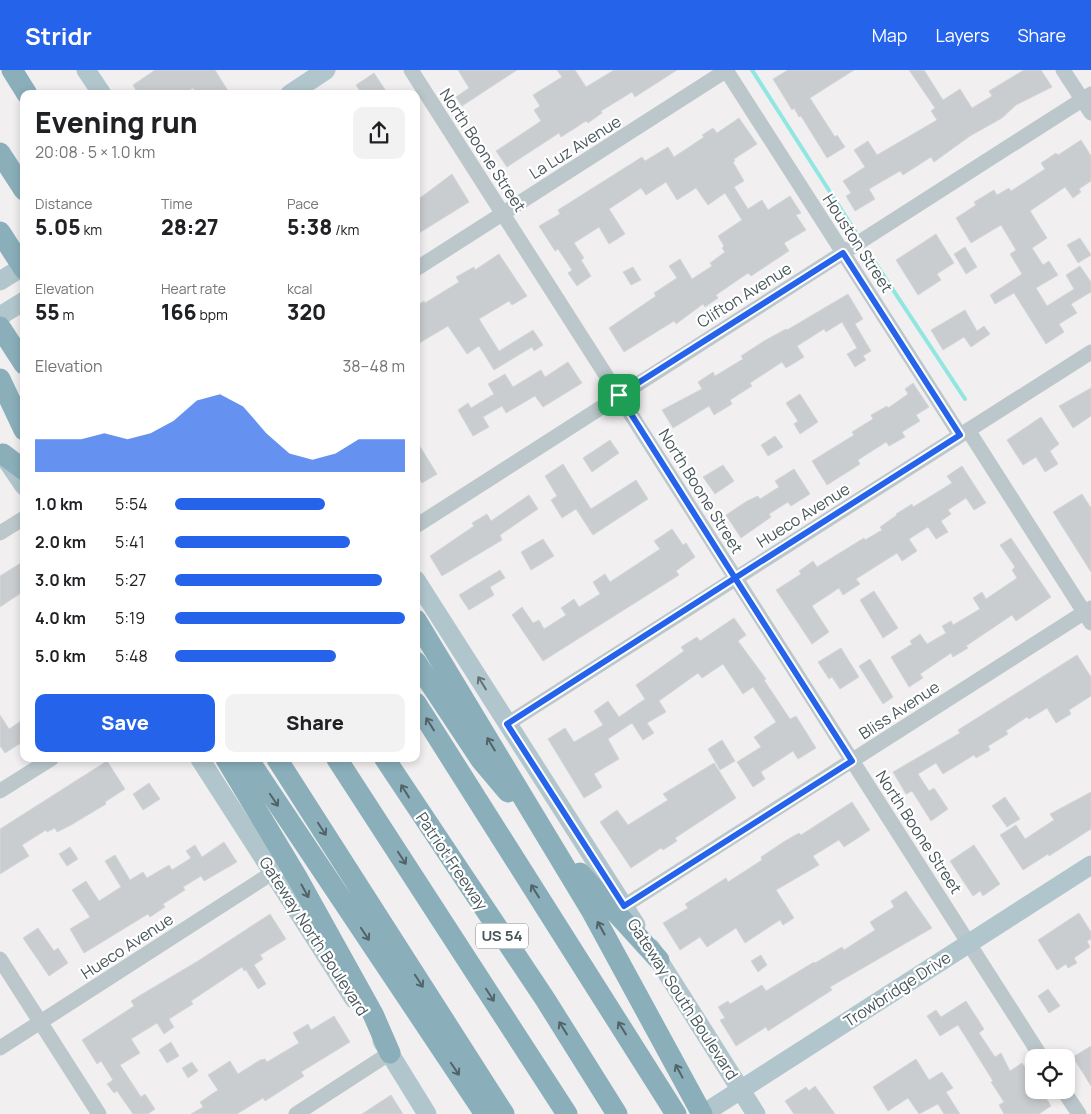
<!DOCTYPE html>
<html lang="en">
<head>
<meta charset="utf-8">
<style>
	body { margin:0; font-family:Manrope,sans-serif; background:#f2f2f2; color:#202124; height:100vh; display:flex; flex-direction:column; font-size:19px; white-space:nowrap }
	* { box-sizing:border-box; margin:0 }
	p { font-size:16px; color:#757577 }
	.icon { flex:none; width:28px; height:28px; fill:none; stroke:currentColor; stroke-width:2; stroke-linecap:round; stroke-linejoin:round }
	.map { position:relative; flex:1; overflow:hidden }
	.panel { position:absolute; left:20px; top:20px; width:400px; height:672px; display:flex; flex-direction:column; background:#fff; border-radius:10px; box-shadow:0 2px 8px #0003 }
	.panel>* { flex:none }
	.controls { position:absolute; left:1025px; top:979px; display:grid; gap:10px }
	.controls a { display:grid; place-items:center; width:50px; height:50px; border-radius:10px; background:#fff; box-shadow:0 2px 8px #0003; font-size:25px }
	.pin { position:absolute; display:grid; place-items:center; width:42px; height:42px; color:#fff; margin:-21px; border-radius:10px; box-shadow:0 2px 8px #0006 }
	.round { display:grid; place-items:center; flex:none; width:52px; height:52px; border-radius:10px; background:#f2f2f2 }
	.summary { display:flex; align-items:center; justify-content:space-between; height:85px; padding:0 15px }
	h1 { font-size:28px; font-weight:800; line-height:38px }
	.metrics { display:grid; grid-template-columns:repeat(3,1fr); gap:8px; height:85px; padding:5px 15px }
	.metrics div { display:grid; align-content:center }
	.metrics b { font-size:21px; font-weight:800 }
	.metrics small { font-size:14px; font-weight:400 }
	.metrics p { font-size:14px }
	.chart { height:140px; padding:10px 15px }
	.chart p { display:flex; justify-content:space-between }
	.chart svg { width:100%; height:90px; margin-top:5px; fill:#2563eb; opacity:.7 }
	.button { display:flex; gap:10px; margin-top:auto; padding:10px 15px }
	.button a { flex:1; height:58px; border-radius:10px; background:#2563eb; color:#fff; font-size:20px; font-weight:800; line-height:58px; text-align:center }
	.button a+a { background:#f2f2f2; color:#202124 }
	ul { padding:0 15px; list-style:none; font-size:16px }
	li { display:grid; grid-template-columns:80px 60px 1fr; align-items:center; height:38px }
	li i { height:12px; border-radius:6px; background:#2563eb }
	header { display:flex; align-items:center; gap:30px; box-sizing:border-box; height:70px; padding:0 25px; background:#2563eb; color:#fff }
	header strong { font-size:24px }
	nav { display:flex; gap:28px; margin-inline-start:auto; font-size:18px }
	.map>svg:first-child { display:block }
</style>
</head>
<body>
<header>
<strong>Stridr</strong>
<nav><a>Map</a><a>Layers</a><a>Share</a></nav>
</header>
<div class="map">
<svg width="1091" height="1044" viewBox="0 0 1091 1044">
	<rect width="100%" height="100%" fill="#f1efef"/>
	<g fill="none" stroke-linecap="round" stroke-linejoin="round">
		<path stroke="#90e6e0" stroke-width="4" d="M752,0l103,161
			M868,182l97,147"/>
	</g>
	<path fill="#c9cdd0" stroke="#d3d7da" d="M155,0h60l15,24h-33l-4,-6 -10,6h-45l-5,-9z
		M458,0h59l-55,36 -6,-9 13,-9z
		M557,0h18l11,17 28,-17h63l-42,27 -3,-5 -31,19 1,2 -14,10 -2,-2 -25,16 -2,-4 -52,34 -11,-16 45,-30 -7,-11 6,-4 -7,-11 29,-18z
		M788,0h66l-44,28 25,39 2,-2 8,12 -18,11 -26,-42 -2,1 -5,-9 -2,2 -19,-31z
		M909,0h15l19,30 17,-11 12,19 20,-12 -3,-5 35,-21h17l11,17 -36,18 -14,13 -32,18 -36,26 -3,-5 -28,18 -3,-4 -31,18 6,10 -20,12 -9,-15 5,-3 -8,-12 22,-14 -11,-17 14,-9 9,14 60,-35 -6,-9 4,-3z
		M374,3l14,21h-26l-6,-9z
		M739,48l18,26 -23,15 1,2 -2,1 11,19 -10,6 14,22 14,-9 6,10 22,-14 11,17 -5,2 10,15 -22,13 5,8 -38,25 -3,-3 -32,22 2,3 -13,9 -2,-3 -27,20 -2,-3 -50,31 -15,-24 47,-32 -2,-3 23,-15 -8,-12 11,-7 12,20 20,-13 -2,-3 15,-11 -3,-4 2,-2 -6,-10 24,-16 -17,-27 -17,12 -12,-17 -19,12 -11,-18 -20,13 -5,-7 -32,21 16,25 -16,10 -10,-17 -25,16 10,15 -3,2 10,16 -14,10 -9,-13 4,-3 -14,-21 -3,2 -16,-25 21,-12 -2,-4 84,-53 3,4 23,-14 6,10 30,-20 -2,-2 11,-7 4,5z
		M1081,70l10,16v25l-12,8 2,3 -8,6 -8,-11 -35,24 17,27 -15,10 11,17 6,-4 9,14 -22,13 11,18 27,-17 -8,-14 14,-9 11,16v10l-20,12 6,9 -18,11 5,8 -18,12 -32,-51 -19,11 -5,-9 32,-21 -12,-20 6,-4 -15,-25 -30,18 -15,-25 20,-13 -2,-3 20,-12 3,5 12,-7 2,3 34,-22 -4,-6 15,-10 2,2z
		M452,104l17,28 -53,33v-34z
		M936,164l18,29 -17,11 4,6 -23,15 -22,-35z
		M1080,168l11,17 -13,8 -11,-18z
		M965,177l12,20 -11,7 -12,-20z
		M499,184l28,42 -15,9 -3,-4 -30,18 20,32 34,-21 10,15 -9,6 -2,-4 -38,23 -15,-24 -12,8 -19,-28 -32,19v-39l8,-5 1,2 34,-21 -3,-5 18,-10 1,3z
		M633,197l8,13 -10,5 -8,-13z
		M848,224l15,25 -8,5 16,27 -8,5 3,4 -11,7 -8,-13 10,-6 -15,-26 -16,10 -2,-3 -27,17 7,11 -18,11 -4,-6 -32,21 2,3 -22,14 2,4 -18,11 -5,-9 -36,22 -11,-18 40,-21 -4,-7 15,-10 2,4 28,-17 -2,-3 23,-15 22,-12 1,1z
		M965,240l12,21 7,-5 6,8 -19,13 -7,-10 -21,13 -12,-20z
		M568,292l14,21 -39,24 -8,-11 -29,17 -4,-7 -19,11 6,10 -16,9 -15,-26 10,-7 3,5 23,-14 -6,-10 17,-10 8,13 28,-17 4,7z
		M913,313l16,24 -13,8 4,6 -18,11 3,5 -16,9 -3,-4 -28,18 2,4 -33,21 -15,-24 42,-26 -2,-3 21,-13 -2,-4 16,-9 1,2 20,-14 -3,-5z
		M1091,318v28l-18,12 -14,-22z
		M800,324l18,28 -18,12 -6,-10 4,-3 -12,-18z
		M1041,347l18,27 -9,7 8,13 -13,8 -9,-15 -13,8 -16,-25z
		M775,366l8,11 -15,9 -7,-11z
		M416,370l21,34 -15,9 -6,-9z
		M610,370l9,13 -27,19 -9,-14z
		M563,394l28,45 45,-29 12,19 -55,36 -17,-26 -14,9 -11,-18 6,-4 -12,-20z
		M723,395l11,16 -19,13 -12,-17z
		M962,396l24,37 -12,7 -8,-12 -18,12 3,4 -10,7 7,11 -12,7 -8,-12 -19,12 8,12 -15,10 -5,-8 -41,26 4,5 -17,11 -4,-7 -27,18 17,26 -17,12 -36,-54 25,-16 -2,-3 14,-10 4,6 47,-29 1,2 17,-10 -2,-3 17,-12 -1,-1 16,-10 1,3 39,-24 -5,-7z
		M794,399l16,25 -19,12 -3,-4 -19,12 2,3 -30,21 -15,-23 21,-14 11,-5 2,3 19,-12 -4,-6z
		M1082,424l9,14v64l-38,-60z
		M529,425l9,14 -38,26 2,5 -60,36 -12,-20 44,-30 -2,-3 15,-9 4,7z
		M672,459l11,16 3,-2 9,14 -19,14 3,4 -136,86 -31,-46 10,-8 11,16 6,-3 5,9 22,-14 -5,-7 13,-9 5,8 21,-13 -7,-12 12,-8 5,8 50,-33 -6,-8z
		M1011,468l40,59 -35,24 -4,-6 -46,31 2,2 -15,9 -2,-4 -31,21 3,4 -14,9 -18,-30 21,-13 -2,-3 10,-7 7,10 19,-11 -4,-7 9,-5 2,4 27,-16 -7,-11 9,-6 4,7 31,-21 -5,-8 3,-3 -15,-22z
		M543,469l11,17 -23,14 -10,-18z
		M24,491v30l-24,16v-31z
		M500,500l5,8 -15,9 4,8 -25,15 -10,-15z
		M874,521l24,37 -15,10 -23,-38z
		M734,548l12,17 -8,6 28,38 -2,1 26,39 6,-3 20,32 -18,11 -5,-8 -32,21 4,7 -12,8 -16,-25 24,-15 -7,-10 22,-15 -23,-35 -10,7 -20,-30 -21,14 -4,-5 -39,28 7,11 -19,11 7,10 -11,7 -11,-17 -24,16 11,20 -25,15 8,13 -18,11 -36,-59 17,-11 9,14 29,-17 -9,-14 14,-10 11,16 26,-18 -9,-14 48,-34 -3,-4 16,-10 3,4z
		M841,578l18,29 -19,12 -8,-12 -3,2 -11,-17z
		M1077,585l14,22v19l-22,14 2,4 -15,9 -9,-15 -18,11 -2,-2 -21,14 2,3 -20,12 2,4 -14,8 -2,-3 -31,19 -7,-11 -18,11 11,17 5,-3 14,21 -17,12 -19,-30 -6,3 -13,-22 67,-39 -2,-3z
		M870,589l23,38 -10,7 -24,-38z
		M0,645l9,14 15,-10v22l-19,12 -5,-7z
		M722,670l13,21 -15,9 -12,-21z
		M107,691l18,28 -20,13 1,2 -35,21 -14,7 -2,-4 -8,4 -1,-2 -24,15 7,11 -29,18v-45z
		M714,693l22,35 -61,40 2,3 -14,9 -2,-2 -30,20 -31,-46 17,-12 11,15 40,-25 -5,-6z
		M149,713l11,16 -17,11 -10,-16z
		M1091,722v37l-42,27 -1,-2 -25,16 -23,-35 16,-10 9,14 29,-19 -4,-6z
		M1005,727l15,22 -13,8 -15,-21z
		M852,732l18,28 -26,17 -5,-7 -26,16 6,9 -43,25 18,28 -11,7 -3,-5 -35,23 -9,-15 -29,19 -7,-10 -20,13 -17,-27 25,-15 -3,-4 41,-26 2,4 34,-22 -1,-3 24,-16 14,-8 2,2z
		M224,772l13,20 -33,19 -3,-5 -18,11 2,3 -22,14 2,3 -15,10 -2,-3 -64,39 -14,-24 20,-12 -18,-27 14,-9 13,20 22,-14 -16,-26 10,-6 15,25 13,-8 4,6 22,-13 3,5 19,-12 -5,-7 9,-6 7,12z
		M974,775l26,39 -17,12 -3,-5 -7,5 -23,-35z
		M70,777l8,12 -11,7 -8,-12z
		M906,821l26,37 -102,59 2,3 -64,41 -2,-4 -30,19 -16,-26 5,-2 -7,-11 10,-6 2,3 32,-19 4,6 48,-29 1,1 27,-16 2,3 31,-20 -5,-8 24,-15 -3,-6z
		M1079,843l12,19v7l-4,2 3,6 -16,11 3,5 -9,5 -2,-4 -9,6 -19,-30z
		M270,844l16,25 -26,16 3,4 -9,6 12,19 -8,5 -12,-19 -2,1 -2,-4 -51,34 2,3 -24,15 5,8 -10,7 -7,-11 -26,16 9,14 -20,12 21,32 4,-3 10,15 -7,5h-15l-16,-23 -3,2 -7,-9 6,-4 -12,-19 -4,3 -15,-24 52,-34 -3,-5 18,-11 49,-29z
		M38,858l16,23 4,-3 10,15 -19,13 -26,-38z
		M761,885l6,10 -9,7 -7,-11z
		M1048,919l12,17 -11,7 -11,-17z
		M966,931l18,28 -5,4 16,24 6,-4 9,18 12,-8 12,17v10h7l10,16 -12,8h-35l-5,-9 5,-3 -13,-20 2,-1 -35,-56 -18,11 -13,-20 9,-6 5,7z
		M334,946l16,26 -49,30 3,4 -39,25 -2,-3 -26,16h-46l12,-7 -3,-5 18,-12 -10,-15 22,-14 8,13 22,-14 5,-1 2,3 32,-19 -6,-10 15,-9 3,6z
		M171,972l8,14 -12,7 -8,-13z
		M1091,976v40l-18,-29z
		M916,989l13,21 13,-8 11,16 -7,4 14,22h-16l-6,-10 -19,10 -11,-16 -20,13 -15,-24z
		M192,992l6,9 -10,7 -6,-10z
		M815,1016l20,28h-41l-9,-13 21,-14 3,4z
		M391,1025l12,19h-41z"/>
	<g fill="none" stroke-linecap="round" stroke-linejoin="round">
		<path stroke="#bbc7cb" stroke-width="15" d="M411,0l631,988
			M726,0l234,365
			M1063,0l28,43
			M416,199l311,-199
			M968,360l123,193
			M416,456l675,-432
			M0,463l24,-15
			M507,654l584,-372
			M0,721l51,-32
			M624,836l467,-298
			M0,889l99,155
			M0,978l272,-175
			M1063,1020l16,24
			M296,1044l94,-61"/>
		<path stroke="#b0c6cc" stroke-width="19" d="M86,0l16,24
			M290,24l36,-24
			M0,211l24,-15
			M0,246l24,-15
			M5,388l19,28
			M416,510l220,345
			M200,689l154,240
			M651,878l105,166
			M382,971l45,73
			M703,1044l388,-249"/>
		<path stroke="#8aafba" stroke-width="21" d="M12,0l15,24
			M0,83l24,37
			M0,162l24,37
			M0,257l24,37
			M0,309l24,51
			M3,384l21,16
			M416,550l175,290 111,204
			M416,592l65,98 27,32
			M416,633l260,411
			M226,689l72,120 75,135 17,39
			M248,689l237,355
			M277,689l227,355
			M337,689l230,355
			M385,689l160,240 72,115
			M580,803l79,87"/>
	</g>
	<defs><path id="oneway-shaft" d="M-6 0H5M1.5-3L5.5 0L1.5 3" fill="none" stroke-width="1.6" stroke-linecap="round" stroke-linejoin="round" transform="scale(1.25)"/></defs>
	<use stroke="#627377" href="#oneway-shaft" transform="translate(482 613) rotate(-122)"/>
	<g stroke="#526469">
		<use href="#oneway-shaft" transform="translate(430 654) rotate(-122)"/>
		<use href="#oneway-shaft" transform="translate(491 674) rotate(-121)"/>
		<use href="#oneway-shaft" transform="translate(405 721) rotate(-122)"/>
		<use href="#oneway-shaft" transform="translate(274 730) rotate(56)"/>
		<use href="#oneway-shaft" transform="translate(322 759) rotate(57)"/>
		<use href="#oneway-shaft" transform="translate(402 788) rotate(57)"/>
		<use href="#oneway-shaft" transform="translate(305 821) rotate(61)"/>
		<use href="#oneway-shaft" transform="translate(535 821) rotate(-122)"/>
		<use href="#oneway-shaft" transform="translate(601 858) rotate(-119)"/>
		<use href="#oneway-shaft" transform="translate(365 864) rotate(56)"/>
		<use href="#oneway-shaft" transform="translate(419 911) rotate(57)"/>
		<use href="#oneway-shaft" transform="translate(490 925) rotate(57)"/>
		<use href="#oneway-shaft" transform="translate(563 958) rotate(-122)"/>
		<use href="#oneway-shaft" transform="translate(622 958) rotate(-122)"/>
		<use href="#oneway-shaft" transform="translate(455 999) rotate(56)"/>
		<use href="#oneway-shaft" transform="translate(679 1001) rotate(-118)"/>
	</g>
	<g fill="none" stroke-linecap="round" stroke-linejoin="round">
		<defs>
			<path id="route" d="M619,325l116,183 -228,146 117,182 228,-145 -117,-183 225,-143 -117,-182 -224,142"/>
		</defs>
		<use href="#route" stroke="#fff" stroke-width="10"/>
		<use href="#route" stroke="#2563eb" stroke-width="6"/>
	</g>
	<g text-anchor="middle" stroke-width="4.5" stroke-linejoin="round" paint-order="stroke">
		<rect fill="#fff" stroke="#7f898c" stroke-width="1" x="476" y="853.5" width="52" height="25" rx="4"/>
		<g font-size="15" font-weight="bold" fill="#48575b">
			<text x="502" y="871">US 54</text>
		</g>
		<g font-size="16" fill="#48575b" stroke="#fff">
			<text transform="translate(575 77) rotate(-32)" y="6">La Luz Avenue</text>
			<text transform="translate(483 80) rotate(57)" y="6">North Boone Street</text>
			<text transform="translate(858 173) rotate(57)" y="6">Houston Street</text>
			<text transform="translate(744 225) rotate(-32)" y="6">Clifton Avenue</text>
			<text transform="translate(701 421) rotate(58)" y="6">North Boone Street</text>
			<text transform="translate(803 445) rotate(-32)" y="6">Hueco Avenue</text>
			<text transform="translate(899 640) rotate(-33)" y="6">Bliss Avenue</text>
			<text transform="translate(919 762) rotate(57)" y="6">North Boone Street</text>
			<text transform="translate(452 791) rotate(56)" y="6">Patriot Freeway</text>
			<text transform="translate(314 866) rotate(57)" y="6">Gateway North Boulevard</text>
			<text transform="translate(127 876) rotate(-33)" y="6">Hueco Avenue</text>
			<text transform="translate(897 919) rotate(-33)" y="6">Trowbridge Drive</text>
			<text transform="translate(683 929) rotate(57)" y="6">Gateway South Boulevard</text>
		</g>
	</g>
</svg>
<div class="controls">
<a><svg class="icon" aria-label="locate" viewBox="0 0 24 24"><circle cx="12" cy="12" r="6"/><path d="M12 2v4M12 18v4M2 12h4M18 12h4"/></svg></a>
</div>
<div class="pin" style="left:619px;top:325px;background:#1e9e55"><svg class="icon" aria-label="arrive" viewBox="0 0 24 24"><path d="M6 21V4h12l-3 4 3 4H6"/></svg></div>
<section class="panel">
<div class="summary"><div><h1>Evening run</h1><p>20:08 · 5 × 1.0 km</p></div><a class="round"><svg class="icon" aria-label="share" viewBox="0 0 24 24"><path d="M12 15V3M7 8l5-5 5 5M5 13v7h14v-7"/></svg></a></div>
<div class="metrics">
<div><p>Distance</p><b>5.05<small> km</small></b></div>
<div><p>Time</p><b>28:27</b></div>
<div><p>Pace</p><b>5:38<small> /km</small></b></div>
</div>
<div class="metrics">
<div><p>Elevation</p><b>55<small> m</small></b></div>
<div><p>Heart rate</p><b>166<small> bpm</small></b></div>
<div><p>kcal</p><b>320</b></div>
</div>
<div class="chart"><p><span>Elevation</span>38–48 m</p>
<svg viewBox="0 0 160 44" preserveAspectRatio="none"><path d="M0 44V28L10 28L20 28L30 25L40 28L50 25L60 19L70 9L80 6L90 12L100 25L110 35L120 38L130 35L140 28L150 28L160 28V44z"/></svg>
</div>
<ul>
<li><b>1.0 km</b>5:54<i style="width:65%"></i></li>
<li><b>2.0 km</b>5:41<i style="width:76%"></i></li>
<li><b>3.0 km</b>5:27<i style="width:90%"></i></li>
<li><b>4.0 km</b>5:19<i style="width:100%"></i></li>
<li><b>5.0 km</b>5:48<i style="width:70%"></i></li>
</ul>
<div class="button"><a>Save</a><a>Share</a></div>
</section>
</div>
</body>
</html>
